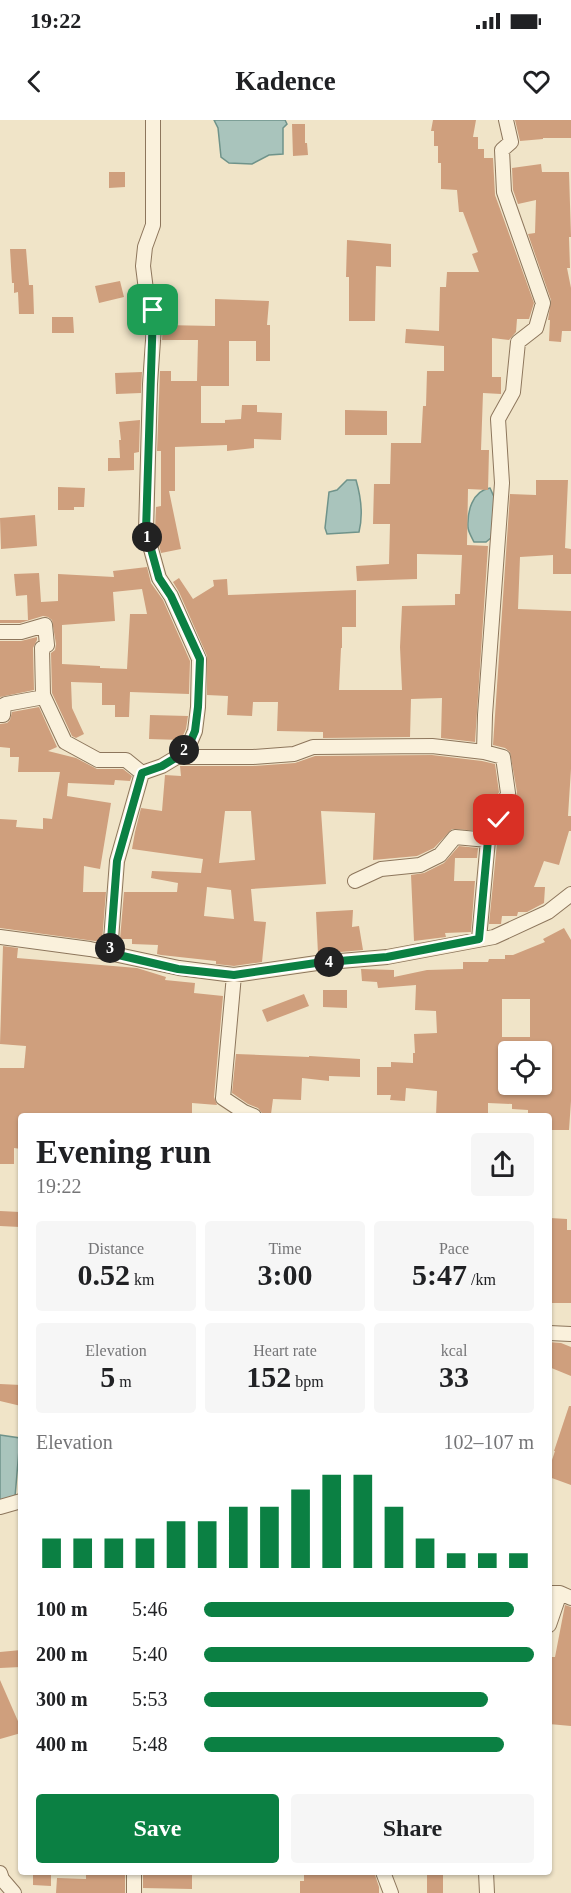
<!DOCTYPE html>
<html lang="en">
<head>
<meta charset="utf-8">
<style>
	body { margin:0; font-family:"Times New Roman",serif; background:#f6f6f6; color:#202124; height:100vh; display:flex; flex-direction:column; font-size:22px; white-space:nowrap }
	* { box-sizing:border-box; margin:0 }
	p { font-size:20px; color:#757577 }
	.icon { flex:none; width:33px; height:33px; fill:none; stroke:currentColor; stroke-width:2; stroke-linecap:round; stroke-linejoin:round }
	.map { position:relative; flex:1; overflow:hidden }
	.details { position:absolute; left:18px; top:993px; width:534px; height:762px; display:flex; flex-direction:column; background:#fff; border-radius:6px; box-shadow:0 2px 4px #0004 }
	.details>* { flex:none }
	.buttons { position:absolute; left:498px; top:921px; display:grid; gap:12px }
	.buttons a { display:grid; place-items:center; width:54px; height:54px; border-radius:6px; background:#fff; box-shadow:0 2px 4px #0004; font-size:30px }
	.pin { position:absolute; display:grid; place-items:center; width:51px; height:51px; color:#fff; margin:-26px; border-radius:12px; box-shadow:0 3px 9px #0006 }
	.km { position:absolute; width:30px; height:30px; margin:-15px; border-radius:50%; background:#222; color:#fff; font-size:16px; line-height:30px; text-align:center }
	.round { display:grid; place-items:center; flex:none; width:63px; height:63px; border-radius:6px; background:#f6f6f6 }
	.head { display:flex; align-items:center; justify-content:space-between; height:102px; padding:0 18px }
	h1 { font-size:33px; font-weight:700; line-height:45px }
	.metrics { display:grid; grid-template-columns:repeat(3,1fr); gap:9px; height:102px; padding:6px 18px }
	.metrics div { display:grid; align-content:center; border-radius:6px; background:#f6f6f6; text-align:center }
	.metrics b { font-size:30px; font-weight:700 }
	.metrics small { font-size:16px; font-weight:400 }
	.metrics p { font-size:16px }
	.chart { height:168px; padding:12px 18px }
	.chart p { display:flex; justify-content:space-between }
	.chart svg { width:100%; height:108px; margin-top:6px; stroke:#0b8043; stroke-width:6 }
	.action { display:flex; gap:12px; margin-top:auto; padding:12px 18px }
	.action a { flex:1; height:69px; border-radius:6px; background:#0b8043; color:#fff; font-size:24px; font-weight:700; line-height:69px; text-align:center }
	.action a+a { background:#f6f6f6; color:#202124 }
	ul { padding:0 18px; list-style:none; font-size:20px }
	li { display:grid; grid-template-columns:96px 72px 1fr; align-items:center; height:45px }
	li i { height:15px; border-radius:8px; background:#0b8043 }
	.status { display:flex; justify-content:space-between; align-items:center; height:42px; padding:0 30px; background:#fff; direction:ltr }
	.status svg { height:16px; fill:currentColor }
	header { display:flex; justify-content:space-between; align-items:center; height:78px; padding:0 18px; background:#fff; font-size:27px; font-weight:700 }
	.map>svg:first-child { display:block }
</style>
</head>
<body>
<div class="status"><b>19:22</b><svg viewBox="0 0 49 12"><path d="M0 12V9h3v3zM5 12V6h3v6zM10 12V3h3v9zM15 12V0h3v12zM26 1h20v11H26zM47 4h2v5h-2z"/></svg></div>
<header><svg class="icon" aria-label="back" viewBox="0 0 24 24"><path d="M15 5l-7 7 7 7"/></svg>Kadence<svg class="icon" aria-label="heart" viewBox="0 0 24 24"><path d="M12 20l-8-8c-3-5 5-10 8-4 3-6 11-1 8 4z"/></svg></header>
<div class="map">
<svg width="571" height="1773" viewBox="0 0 571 1773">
	<rect width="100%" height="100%" fill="#f0e4c8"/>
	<path fill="#a9c4bc" stroke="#6f938a" stroke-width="1.5" d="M214,0h71l2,4 -4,4v26l-14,1 -17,9 -23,-1 -8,-6 -3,-29z
		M347,360h9c5,17 7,36 3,52l-32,2 -2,-6 4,-36 8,-2z
		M490,368l5,11 -3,38 -6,5h-12c-2,-4 -5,-9 -6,-14 -1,-16 4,-37 22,-40z
		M0,1315l20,3 -5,59 -15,5z"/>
	<path fill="#cf9f7d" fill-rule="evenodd" d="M433,0h43l-3,17h5v12h6v9h9l2,37 39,108 -5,16h-12l-1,13 -7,8 -17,-2v39h9v17l-18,-1 -2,57h8l-1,40 -20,-1 -1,56 21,1 -13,196 -34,-4 1,-40 -31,1 -1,38 -87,1v-6l-46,-1 1,-29h-25l-1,14 -25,-1 1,-19 -21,-1v-39l-28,-64 -6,-10 6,-4 14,21 21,-13 -1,-6 14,-1 1,16 128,-5v37h-14v21h-1l-2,42h63l-2,-43 2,-41 53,-1v-11h5l2,-39 -45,-1v25l-60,2 -1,-15 33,-2 1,-40h-17l1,-40h16l1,-41h30l2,-37h3l1,-35h17v-25l-39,-3 1,-14 33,2 1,-44h6l1,-15h32l-7,-18 6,-2 -15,-40h-4l-2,-22 -16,-1v-26h-3v-17h-4v-15h-3z
		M515,0h56v18h-28v1l-23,2z
		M292,4h13v19h2l1,12 -15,1z
		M541,44l1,8h27l2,65h-2l1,31h-3l4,20v43h-9l-1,11 -12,-1 1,-21h-2l3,-20 -23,-66 7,-1 1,-33 -18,4 -5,-14 -1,-22z
		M109,52h16v15l-16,1z
		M347,120l44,4v23l-15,-1 -1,55h-26v-44h-3z
		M10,129h16l3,36h4l1,29h-15l-1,-22 -4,1v-10h-2z
		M120,161l4,16 -25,6 -4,-17z
		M215,179l54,2 -2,24h3v36h-14v-20h-27v45h-28v37h24v-3l16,-1 1,-14h15v7l25,1 -1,27 -27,-1v9l-27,3v-6l-52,2v44h-6l12,58 -20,4 -6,-23 1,-23 5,-1v-55h-4l3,-80h11v10h26l1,-41h-36l1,-15 52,1z
		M52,197h21l1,16h-22z
		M142,252l-1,21 -25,1 -1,-21z
		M345,290l42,1v24h-42z
		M140,300l-1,32 -5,1v17l-26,1v-13h12l-1,-18h2l-2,-18z
		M536,360h32l-3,68 6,1v25h-18v-19l-33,2 -2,52 53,2v158l-3,47h3v15h-2l-10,34 -15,-4 -10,26h11l-1,16 -17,9h-9l-1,4h-15l-1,8h-12l8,-81 10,-20 10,-31 -7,-40 -5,-4 -12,-3 17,-251 26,1z
		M58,367l27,1 -1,19h-10v3h-16z
		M35,395l2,31 -36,3 -1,-31z
		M147,447l4,16 12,17 27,61 -1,33 -59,-2 -1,25h-14v-12h-13v-22l-31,-1 1,26 12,26 -8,4 -4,-2 -20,-43 -1,-40 4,-3 1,-6 -4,-24 -4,-3 -5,-1 -23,7h-20v-3h28l-1,-25 -11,1 -2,-22 25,-1 2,29 17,-1v-27l56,3 -1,-6zM142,469l5,25h-17l-3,55 -27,-1v-2l-38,-2v-39l53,-4 -2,-29z
		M37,517v3l-4,8 1,42 -34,7v-56h21z
		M39,587l18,40 -9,4 28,7 21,11h26l9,7 -2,5 -15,-1 -1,5 -46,-2 -1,13 44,7 -11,66 -16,-3 -1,26h23l-4,50 -102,-14v-109l17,1 -1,7 27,2v-11l9,1 8,-47h-42l1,-15h-9v-9l-10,-1v-23l7,-1 3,-3 2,-8z
		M150,595l38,1 -2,13 -5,11 -32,-1z
		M432,635l50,6 13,3 4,28 -8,24 -8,15 -31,-2 -18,19 -17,8 -44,4 2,-47 -54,-2 5,73 -75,5 3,32 12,1 -4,40 -28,4 -18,-2v-3l-55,-6 -4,-1 1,-9 -26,-1v-5h-12l4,-47h53l1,-9 -27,-5 1,-7 49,2 2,-14 -71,-10 3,-17 6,-24 21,3 3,-36 16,1 -1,-10h73l42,-3 20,-7zM225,691h26l4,49 -36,3zM207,767l24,3 3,29 -30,-3z
		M459,726l19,2 -1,10h-22l-1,23h21l-4,51 -26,1 1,4 -32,4 -3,-66 13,-2 20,-10z
		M353,790l-1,17 7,-1 4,24 -45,4 -2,-42z
		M564,808l7,12v161l-2,29h-20v-14h-21v-6l-16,-1v-5l-24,-1v13h-52l1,-25 -31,-3 -1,13 -15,-1 1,-5h-14v-28h14v-5l22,1v-10h2l-1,-19 23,-1 -1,-22 -21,-1 1,-25 -38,3 -1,-6 -15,-1 -1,-12 33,1v7l33,-7 36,-1v-7h25l1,-3h16v-4h8l32,-13 -2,-3zM502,879h28v38h-28zM508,932h34v32h-34z
		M3,826l15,2 -1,10 120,10 29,9 -1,3 30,3 -1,10 29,3 -9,101 3,8 -25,-2v13h-171v33l-7,-1v16h-14v-96h24l2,-22 -26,-2z
		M323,870h24v18l-24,-1z
		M304,874l5,12 -42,16 -5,-12z
		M236,934l73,3v-1l51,3v18l-31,-1v5l-27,-3 -1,22 -28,-1 -2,15 -9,-1 -4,-5 -10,-4 -16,-11z
		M0,1091l20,1v15l-20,-1z
		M550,1098l17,1v11h4v73h-22l2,-38h-2z
		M549,1222l12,1 10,4v29l-22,-9z
		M0,1264l21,1v21l-21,-5z
		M569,1286h2v79l-22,-8v-8l6,-18h-1z
		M565,1485l6,2v119l-22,-2v-67h6z
		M21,1530v17l-21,1v-16z
		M0,1560l21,48v5l-21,6z
		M33,1752h18v14l-18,-1z
		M86,1752h39v21h-69l1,-15 29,1z
		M192,1752v17l-49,-1v-15z
		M304,1752h70l5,15v6h-79v-12h4z
		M427,1752h16v21h-16z"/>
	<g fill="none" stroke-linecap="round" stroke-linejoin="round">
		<defs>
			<path id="street" d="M0,512h21l24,-7 2,20 -5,3 1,47 22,47 33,18h28l16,13
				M0,595h3l1,-10 2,-1 38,-7
				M177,637h76l41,-3 19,-7 119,-1 52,6
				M355,761l26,-12 39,-4 20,-10 15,-18 33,3
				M0,817l90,12 89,19 55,7 83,-12 70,-6 107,-20 54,-25 23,-18
				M479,819l9,-99 11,-20 9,-27 -5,-36 -19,-5 1,-37 17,-232 -4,-64 15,-27 5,-50 18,-14 7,-25 -39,-111 -2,-42 9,-8 -5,-22
				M110,833l7,-92 25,-88 20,-7 15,-9 12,-12 6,-14 3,-24 1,-48 -28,-63 -12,-18 -13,-47 4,-147 4,-58 -1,-16 -2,-10 -5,-10 -3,-24 2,-19 8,-22v-105
				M234,855l-11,123 21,14 10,4
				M549,1213l22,1
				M0,1387l21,-6
				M549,1473h11l11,5
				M549,1505l11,-32
				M134,1752v21
				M383,1752l8,21
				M486,1752l1,21
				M0,1753l2,6 12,14"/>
		</defs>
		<use href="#street" stroke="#8d765c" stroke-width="16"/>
		<use href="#street" stroke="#faf1dc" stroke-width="14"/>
	</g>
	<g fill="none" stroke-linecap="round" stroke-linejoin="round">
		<defs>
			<path id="route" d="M153,190l-7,221 13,47 12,18 29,63 -2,48 -3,24 -6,14 -12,12 -15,9 -20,7 -25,88 -7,92 68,16 56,6 82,-12 71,-6 92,-18 9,-99 11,-20"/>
		</defs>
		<use href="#route" stroke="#fff" stroke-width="12"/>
		<use href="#route" stroke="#0b8043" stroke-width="8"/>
	</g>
</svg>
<div class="buttons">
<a><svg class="icon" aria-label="locate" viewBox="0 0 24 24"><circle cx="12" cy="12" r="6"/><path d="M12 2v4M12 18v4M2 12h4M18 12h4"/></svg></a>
</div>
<div class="pin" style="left:153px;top:190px;background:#1e9e55"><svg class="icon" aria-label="arrive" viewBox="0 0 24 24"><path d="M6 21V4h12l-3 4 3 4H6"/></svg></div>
<div class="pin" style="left:499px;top:700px;background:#d93025"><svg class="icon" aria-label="check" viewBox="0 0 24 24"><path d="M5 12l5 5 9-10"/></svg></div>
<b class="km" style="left:147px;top:417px">1</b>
<b class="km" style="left:184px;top:630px">2</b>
<b class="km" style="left:110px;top:828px">3</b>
<b class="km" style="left:329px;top:842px">4</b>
<section class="details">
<div class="head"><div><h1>Evening run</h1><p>19:22</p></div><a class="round"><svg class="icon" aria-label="share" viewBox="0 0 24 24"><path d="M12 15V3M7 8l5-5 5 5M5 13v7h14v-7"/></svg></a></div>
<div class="metrics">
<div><p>Distance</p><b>0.52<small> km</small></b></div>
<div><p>Time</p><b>3:00</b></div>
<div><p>Pace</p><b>5:47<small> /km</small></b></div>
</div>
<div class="metrics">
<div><p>Elevation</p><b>5<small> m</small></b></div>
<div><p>Heart rate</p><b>152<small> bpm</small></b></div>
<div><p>kcal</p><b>33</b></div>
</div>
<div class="chart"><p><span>Elevation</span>102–107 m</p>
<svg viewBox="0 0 160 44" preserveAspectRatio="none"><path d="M5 44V32M15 44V32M25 44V32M35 44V32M45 44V25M55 44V25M65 44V19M75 44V19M85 44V12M95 44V6M105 44V6M115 44V19M125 44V32M135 44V38M145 44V38M155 44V38"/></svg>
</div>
<ul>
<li><b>100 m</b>5:46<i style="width:94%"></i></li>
<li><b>200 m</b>5:40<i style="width:100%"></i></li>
<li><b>300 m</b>5:53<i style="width:86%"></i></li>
<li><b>400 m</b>5:48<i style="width:91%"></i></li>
</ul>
<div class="action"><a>Save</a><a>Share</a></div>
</section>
</div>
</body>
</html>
